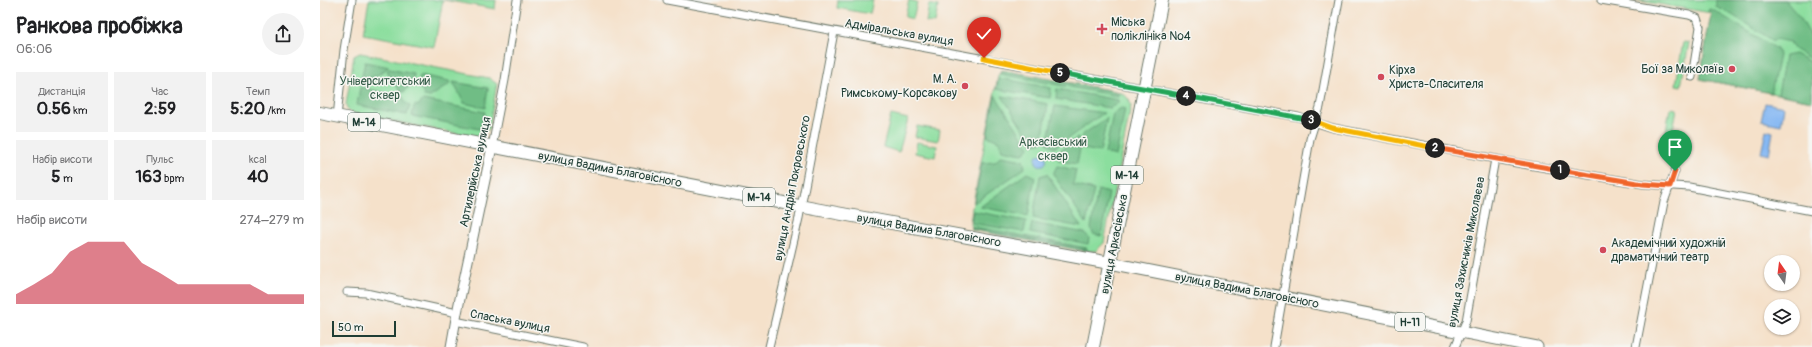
<!DOCTYPE html>
<html lang="uk">
<head>
<meta charset="utf-8">
<style>
	body { margin:0; font-family:Pangolin,sans-serif; background:#f2f2f2; color:#202124; height:100vh; display:flex; flex-direction:column; font-size:15px; white-space:nowrap }
	* { box-sizing:border-box; margin:0 }
	p { font-size:13px; color:#757577 }
	.icon { flex:none; width:22px; height:22px; fill:none; stroke:currentColor; stroke-width:2; stroke-linecap:round; stroke-linejoin:round }
	.map { position:relative; flex:1; overflow:hidden }
	.drawer { display:flex; flex-direction:column; background:#fff; width:320px }
	.drawer>* { flex:none }
	.needle { width:26px; rotate:346deg }
	.fabs { position:absolute; left:1444px; top:255px; display:grid; gap:8px }
	.fabs a { display:grid; place-items:center; width:36px; height:36px; border-radius:50%; background:#fff; box-shadow:0 1px 3px #0004; font-size:20px }
	.scale { position:absolute; left:12px; bottom:10px; width:64px; box-sizing:border-box; padding-left:4px; border:2px solid #1f3d34; border-top:0; font-size:11px; line-height:14px; white-space:nowrap; color:#1f3d34; -webkit-text-stroke:3px #f6f6f2; paint-order:stroke }
	.pin { position:absolute; display:grid; place-items:center; width:34px; height:34px; color:#fff; margin:-41px -17px; border-radius:50% 50% 50% 0; rotate:-45deg; box-shadow:0 0 4px #0007 }
	.pin .icon { rotate:45deg }
	.km { position:absolute; width:20px; height:20px; margin:-10px; border-radius:50%; background:#222; color:#fff; font-size:11px; line-height:20px; text-align:center }
	.round { display:grid; place-items:center; flex:none; width:42px; height:42px; border-radius:21px; background:#f2f2f2 }
	.summary { display:flex; align-items:center; justify-content:space-between; height:68px; padding:0 16px }
	h1 { font-size:22px; font-weight:700; line-height:30px }
	.metrics { display:grid; grid-template-columns:repeat(3,1fr); gap:6px; height:68px; padding:4px 16px }
	.metrics div { display:grid; align-content:center; border-radius:0px; background:#f2f2f2; text-align:center }
	.metrics b { font-size:17px; font-weight:700 }
	.metrics small { font-size:11px; font-weight:400 }
	.metrics p { font-size:11px }
	.chart { height:112px; padding:8px 16px }
	.chart p { display:flex; justify-content:space-between }
	.chart svg { width:100%; height:72px; margin-top:4px; fill:#d1495b; opacity:.7 }
	main { display:flex; flex:1; min-height:0 }
	.map>svg:first-child { display:block }
</style>
</head>
<body>
<main>
<section class="drawer">
<div class="summary"><div><h1>Ранкова пробіжка</h1><p>06:06</p></div><a class="round"><svg class="icon" aria-label="share" viewBox="0 0 24 24"><path d="M12 15V3M7 8l5-5 5 5M5 13v7h14v-7"/></svg></a></div>
<div class="metrics">
<div><p>Дистанція</p><b>0.56<small> km</small></b></div>
<div><p>Час</p><b>2:59</b></div>
<div><p>Темп</p><b>5:20<small> /km</small></b></div>
</div>
<div class="metrics">
<div><p>Набір висоти</p><b>5<small> m</small></b></div>
<div><p>Пульс</p><b>163<small> bpm</small></b></div>
<div><p>kcal</p><b>40</b></div>
</div>
<div class="chart"><p><span>Набір висоти</span>274–279 m</p>
<svg viewBox="0 0 160 44" preserveAspectRatio="none"><path d="M0 44V38L10 32L20 25L30 12L40 6L50 6L60 6L70 19L80 25L90 32L100 32L110 32L120 32L130 32L140 38L150 38L160 38V44z"/></svg>
</div>
</section>
<div class="map">
<svg width="1492" height="347" viewBox="0 0 1492 347">
	<rect width="100%" height="100%" fill="#f6f6f2"/>
	<filter id="ink" filterUnits="userSpaceOnUse"><feTurbulence type="fractalNoise" baseFrequency=".025" numOctaves="2"/><feDisplacementMap in="SourceGraphic" scale="8" xChannelSelector="R" yChannelSelector="G"/><feConvolveMatrix kernelMatrix="1 2 1 2 8 2 1 2 1" color-interpolation-filters="sRGB"/></filter>
	<filter id="wash" filterUnits="userSpaceOnUse"><feTurbulence type="fractalNoise" baseFrequency=".012" numOctaves="4" result="noise"/><feDisplacementMap in="SourceGraphic" scale="16" xChannelSelector="R" yChannelSelector="G"/><feGaussianBlur stdDeviation="0.9" result="paint"/><feColorMatrix in="noise" values="0 0 0 0 0 0 0 0 0 0 0 0 0 0 0 0 0 1.4 0 .05"/><feComposite in="paint" operator="in"/></filter>
	<g filter="url(#wash)">
		<rect width="100%" height="100%" fill="#f5e1ca"/>
		<path fill="#8bde9e" stroke="#558e69" d="M49,0h74l-9,47 -71,-13z
			M124,0h52l-1,9z
			M518,0h35l-3,14 -33,-6z
			M589,0l8,2 -4,17 -8,-2z
			M1315,0h177v101l-112,-22 11,-66z
			M609,4l9,2 -3,17 -9,-1z
			M1363,42l6,1 -8,43 -5,-1z
			M40,53l129,25 8,6 -8,45 -7,7 -7,1 -123,-24 -5,-4 -1,-5 8,-48z
			M681,70l114,21c9,3 14,5 16,15l-27,137 -8,8h-13l-111,-21 -2,-7 2,-15 26,-132z
			M1350,108l7,1 -8,40h-6z
			M571,115l17,4 -9,33 -16,-5z
			M597,126l23,4 -2,11 -23,-4z
			M597,142l20,4 -2,11 -20,-4z"/>
		<path fill="#70bd85" stroke="#487d5c" d="M1396,0h69l16,19 11,19v22l-18,-11 -3,-5v-2l-16,-3 -1,2 -45,-28 -13,-6z
			M1389,9l4,1 64,39 2,6 -8,38 -71,-14 11,-66 -3,-2z
			M1475,54l17,9v38l-34,-7 7,-38z
			M45,62l24,5 -13,9 -15,5z
			M69,69l25,5 -2,12 -5,2 -3,4 -4,-1 -13,-20z
			M681,70l117,22v4l-118,-22z
			M100,75l29,6 1,3 -20,13 -6,-1 -2,-6 -5,-3z
			M679,78l52,10 -1,10 -54,-9z
			M133,82l35,6 -3,20 -21,-5z
			M40,87l43,10 2,5 5,4 -3,9 -50,-10z
			M737,89l61,11v3l-8,5 -54,-9z
			M675,95l34,52 -6,7 -21,-4 -3,-9 -12,-5z
			M682,96l46,8 -6,38 -9,2z
			M103,100l62,12 -4,16 -2,1 -67,-13 2,-10 5,-1z
			M735,106l49,7 -50,35 -7,-5z
			M801,108l4,1 -9,47 -11,-3 8,-39z
			M787,118l-7,34 -16,-3 -2,-14z
			M758,137l2,12 -3,15 -18,-3 -1,-9z
			M681,156l22,4 2,8 -51,35 8,-40 13,-1z
			M737,166l19,4 -3,15 21,5 -8,33 -33,-49z
			M707,173l8,4 -7,39 -48,-9z
			M727,174l34,53 -48,-9 7,-42z
			M778,190l11,3 -8,43 -8,-2 -2,-6z
			M653,211l53,10 -2,11 -53,-9z
			M712,223l53,10 4,5 -1,6 -58,-11z
			M651,226l116,22v2l-114,-21z"/>
		<path fill="#86b8f3" stroke="#527a94" d="M1445,103l19,4 -3,18 -20,-4z
			M1446,130l7,2 -4,23 -8,-2z
			M715.5 160a5.5 5.5 0 1 1 11 0a5.5 5.5 0 1 1-11 0Z"/>
	</g>
	<g filter="url(#ink)">
		<g fill="none" stroke-linecap="round" stroke-linejoin="round">
			<defs>
				<path id="street" d="M347,0l631,117 35,11 184,35 126,21 46,3 123,24
					M1281,0l88,15 8,3 3,9 -8,50
					M17,117l7,-67 8,-50
					M172,147l13,-67 12,-80
					M27,292l19,1 91,20
					M135,321l128,26
					M449,347l30,-129 35,-186
					M954,347l36,-208 10,-32 19,-107
					M1135,347l11,-26 29,-162
					M1316,347l28,-145 11,-31"/>
				<path id="secondary" d="M131,347l6,-34 35,-166"/>
				<path id="primary" d="M790,263l427,84"/>
				<path id="highway" d="M0,113l495,96 295,54
					M773,347l69,-347"/>
			</defs>
			<use href="#street" stroke="#6a7668" stroke-width="9"/>
			<use href="#secondary" stroke="#6a7668" stroke-width="11"/>
			<use href="#primary" stroke="#6a7668" stroke-width="13"/>
			<use href="#highway" stroke="#6a7668" stroke-width="14"/>
			<use href="#street" stroke="#fff" stroke-width="7"/>
			<use href="#secondary" stroke="#fff" stroke-width="9"/>
			<use href="#primary" stroke="#fff" stroke-width="11"/>
			<use href="#highway" stroke="#fff" stroke-width="12"/>
		</g>
	</g>
	<g fill="none" stroke-linecap="round" stroke-linejoin="round" filter="url(#ink)">
		<defs>
			<path id="split-1" d="M1240,170l83,14 27,2 5,-15"/>
			<path id="split-2" d="M1115,148l125,22"/>
			<path id="split-3" d="M991,120l22,8 102,20"/>
			<path id="split-4" d="M866,96l125,24"/>
			<path id="split-5" d="M740,73l126,23"/>
			<path id="split-6" d="M664,58l76,15"/>
		</defs>
		<use href="#split-1" stroke="#fff" stroke-width="8"/>
		<use href="#split-2" stroke="#fff" stroke-width="8"/>
		<use href="#split-3" stroke="#fff" stroke-width="8"/>
		<use href="#split-4" stroke="#fff" stroke-width="8"/>
		<use href="#split-5" stroke="#fff" stroke-width="8"/>
		<use href="#split-6" stroke="#fff" stroke-width="8"/>
		<use href="#split-1" stroke="#f0652b" stroke-width="5"/>
		<use href="#split-2" stroke="#f0652b" stroke-width="5"/>
		<use href="#split-3" stroke="#f5b400" stroke-width="5"/>
		<use href="#split-4" stroke="#22a559" stroke-width="5"/>
		<use href="#split-5" stroke="#22a559" stroke-width="5"/>
		<use href="#split-6" stroke="#f5b400" stroke-width="5"/>
	</g>
	<g fill="#d1495b" stroke="#f6f6f2" stroke-width="1.5">
		<path d="M780 23h4v4h4v4h-4v4h-4v-4h-4v-4h4z"/>
		<circle cx="1412" cy="69" r="4"/>
		<circle cx="1061" cy="77" r="4"/>
		<circle cx="645" cy="86" r="4"/>
		<circle cx="1283" cy="250" r="4"/>
	</g>
	<g text-anchor="middle" stroke-width="3" stroke-linejoin="round" paint-order="stroke">
		<g fill="#f6f6f2" stroke="#60746d" stroke-width="1">
			<rect x="28" y="113" width="32" height="18" rx="3"/>
			<rect x="791" y="166" width="32" height="18" rx="3"/>
			<rect x="423" y="188" width="32" height="18" rx="3"/>
			<rect x="1075" y="313" width="30" height="18" rx="3"/>
		</g>
		<g font-size="11" font-weight="bold" fill="#1f3d34">
			<text x="44" y="126">М-14</text>
			<text x="807" y="179">М-14</text>
			<text x="439" y="201">М-14</text>
			<text x="1090" y="326">Н-11</text>
		</g>
		<g font-size="12" fill="#1f3d34" stroke="#f6f6f2" text-anchor="start">
			<text x="791" y="26">Міська<tspan x="791" dy="14">поліклініка №4</tspan></text>
			<text x="1404" y="73" text-anchor="end">Бої за Миколаїв</text>
			<text x="1069" y="74">Кірха<tspan x="1069" dy="14">Христа-Спасителя</tspan></text>
			<text x="637" y="83" text-anchor="end">М. А.<tspan x="637" dy="14">Римському-Корсакову</tspan></text>
			<text x="1291" y="247">Академічний художній<tspan x="1291" dy="14">драматичний театр</tspan></text>
		</g>
		<g font-size="12" fill="#1f3d34" stroke="#f6f6f2">
			<text transform="translate(579 32) rotate(10)" y="4">Адміральська вулиця</text>
			<text transform="translate(290 169) rotate(11)" y="4">вулиця Вадима Благовісного</text>
			<text transform="translate(155 172) rotate(-78)" y="4">Артилерійська вулиця</text>
			<text transform="translate(472 188) rotate(-79)" y="4">вулиця Андрія Покровського</text>
			<text transform="translate(609 230) rotate(10)" y="4">вулиця Вадима Благовісного</text>
			<text transform="translate(794 244) rotate(-79)" y="4">вулиця Аркасівська</text>
			<text transform="translate(1146 252) rotate(-79)" y="4">вулиця Захисників Миколаєва</text>
			<text transform="translate(927 290) rotate(11)" y="4">вулиця Вадима Благовісного</text>
			<text transform="translate(190 321) rotate(11)" y="4">Спаська вулиця</text>
		</g>
		<g font-size="12" fill="#355d49" stroke="#f6f6f2">
			<text x="65" y="85">Університетський<tspan x="65" dy="14">сквер</tspan></text>
			<text x="733" y="146">Аркасівський<tspan x="733" dy="14">сквер</tspan></text>
		</g>
	</g>
</svg>
<div class="fabs">
<a><svg class="needle" viewBox="-14 -14 28 28"><path d="M0-13l5 13h-10z" fill="#e53935"/><path d="M0 13l5-13h-10z" fill="#757577"/></svg></a>
<a><svg class="icon" aria-label="layers" viewBox="0 0 24 24"><path d="M12 4l9 5-9 5-9-5zM3 14l9 5 9-5"/></svg></a>
</div>
<div class="scale">50 m</div>
<div class="pin" style="left:1355px;top:171px;background:#1e9e55"><svg class="icon" aria-label="arrive" viewBox="0 0 24 24"><path d="M6 21V4h12l-3 4 3 4H6"/></svg></div>
<div class="pin" style="left:664px;top:58px;background:#d93025"><svg class="icon" aria-label="check" viewBox="0 0 24 24"><path d="M5 12l5 5 9-10"/></svg></div>
<b class="km" style="left:1240px;top:170px">1</b>
<b class="km" style="left:1115px;top:148px">2</b>
<b class="km" style="left:991px;top:120px">3</b>
<b class="km" style="left:866px;top:96px">4</b>
<b class="km" style="left:740px;top:73px">5</b>
</div>
</main>
</body>
</html>
